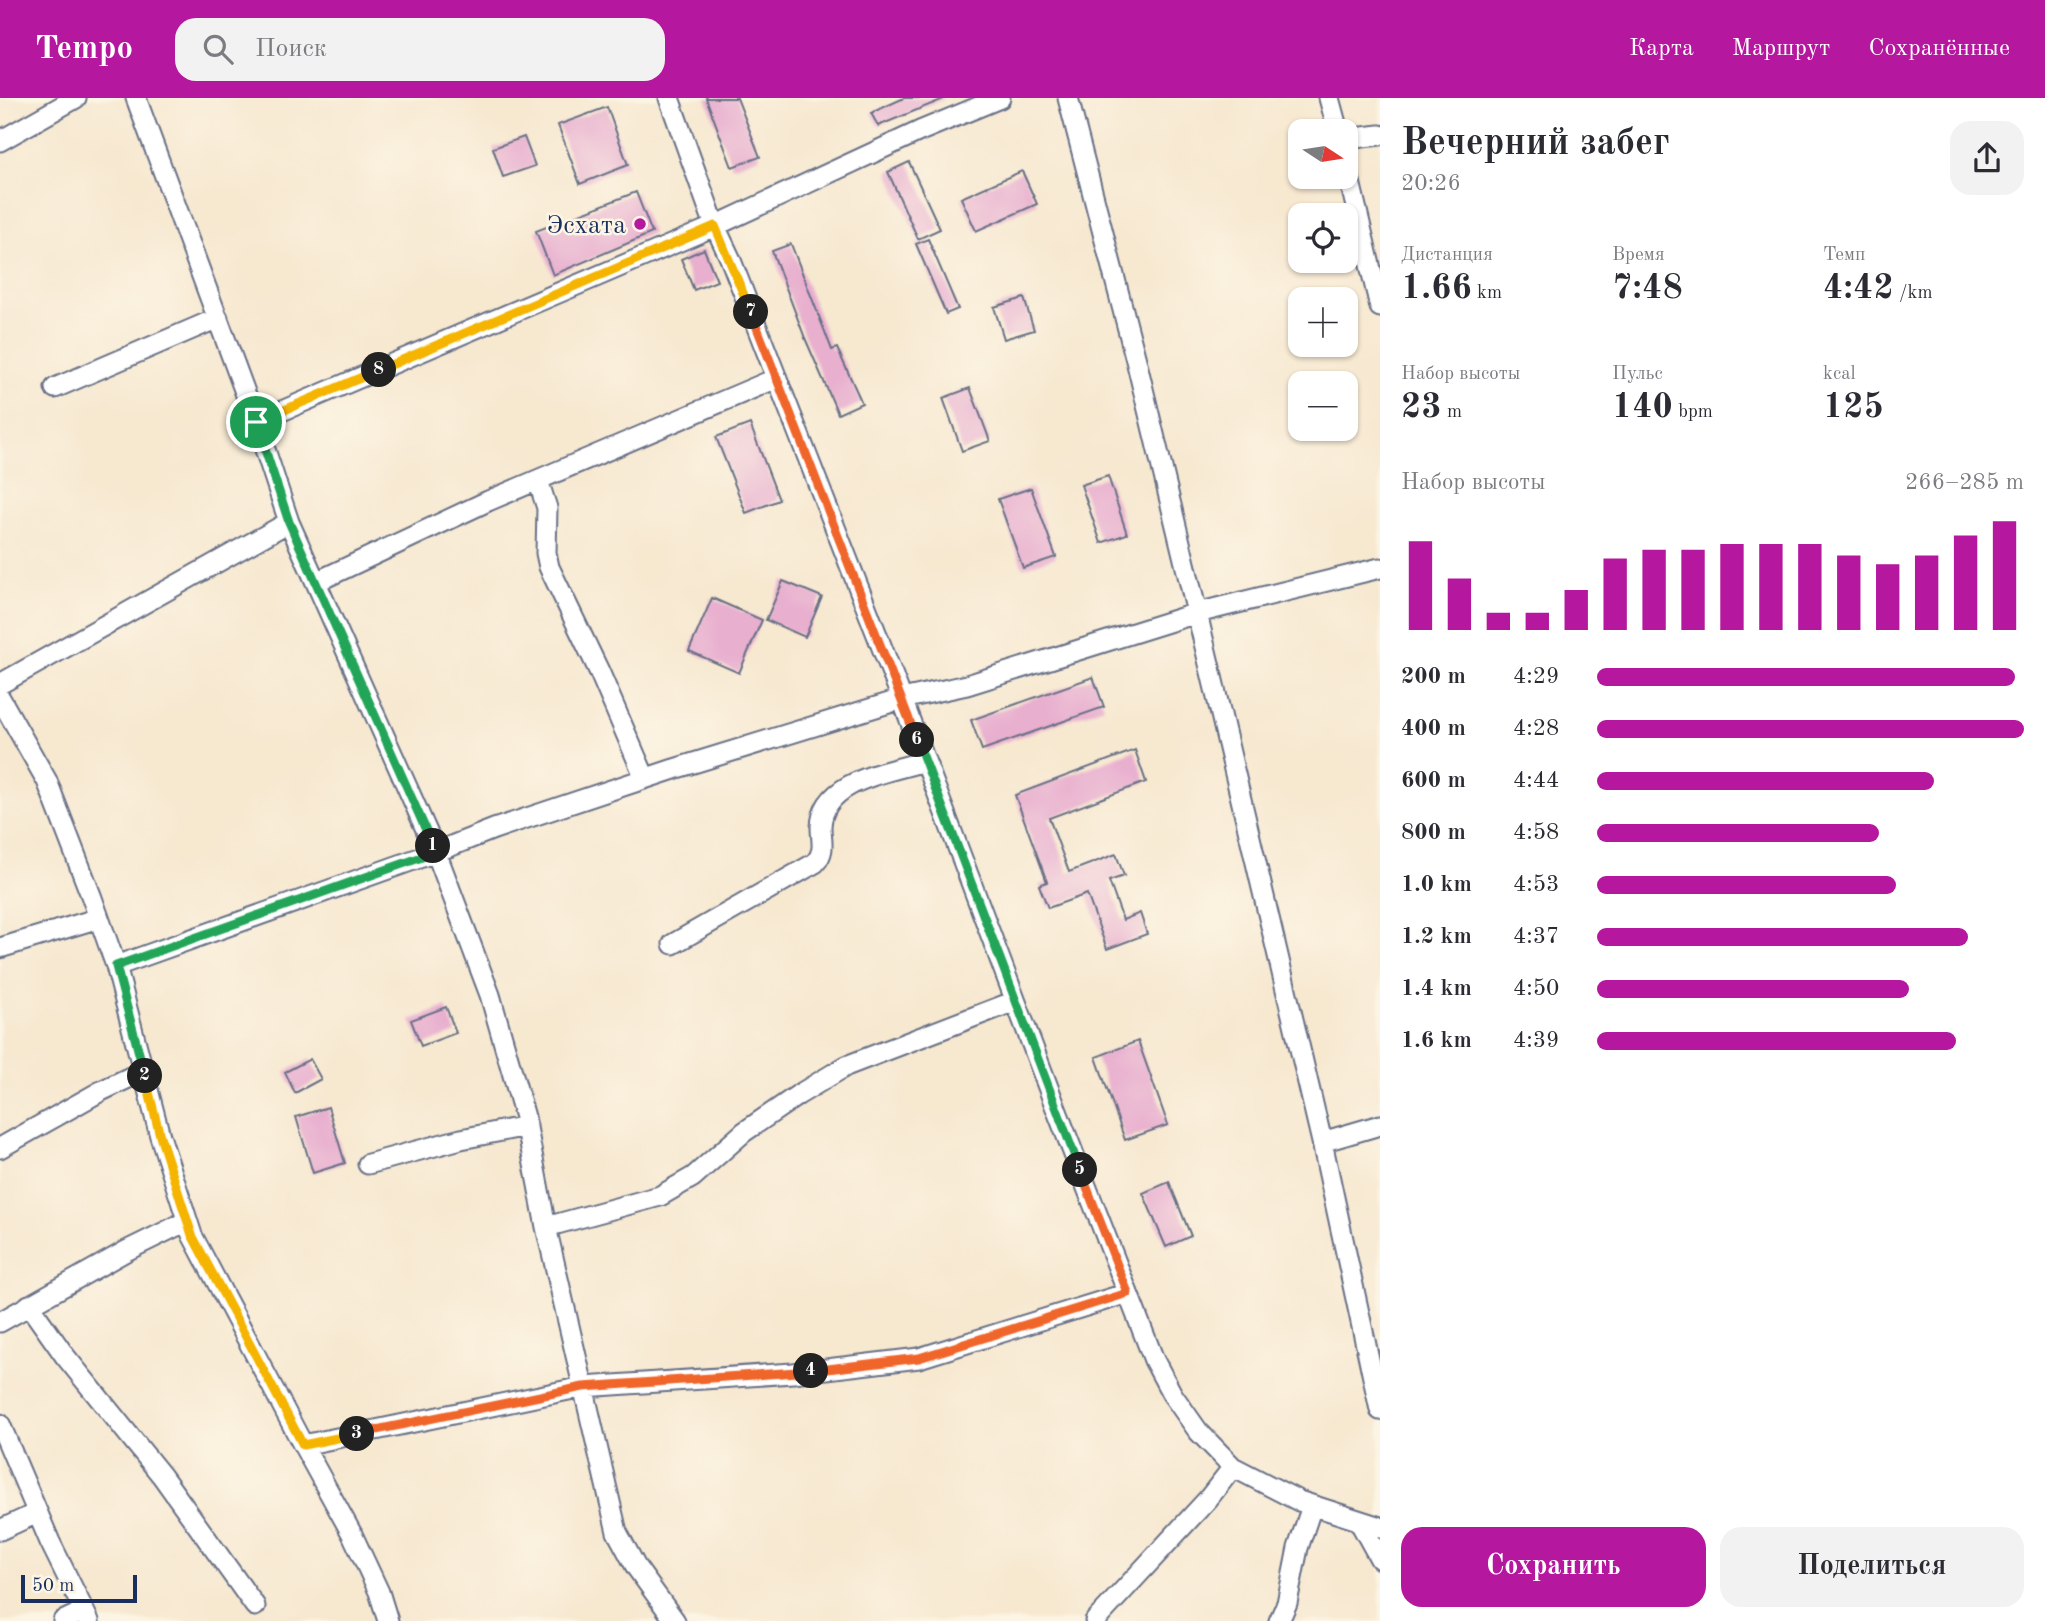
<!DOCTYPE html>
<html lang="ru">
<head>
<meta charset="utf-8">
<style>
	body { margin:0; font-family:"Old Standard TT",serif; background:#f2f2f3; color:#2b2b33; height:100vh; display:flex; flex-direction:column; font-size:26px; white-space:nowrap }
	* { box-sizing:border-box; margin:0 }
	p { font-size:23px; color:#7c7c81 }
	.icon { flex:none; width:38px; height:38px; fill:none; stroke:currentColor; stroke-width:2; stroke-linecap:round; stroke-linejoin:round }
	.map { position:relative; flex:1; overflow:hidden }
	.sheet { display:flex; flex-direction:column; background:#fff; width:665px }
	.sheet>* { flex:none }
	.needle { width:46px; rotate:102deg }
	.fabs { position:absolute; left:1288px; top:21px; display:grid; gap:14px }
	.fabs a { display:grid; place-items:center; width:70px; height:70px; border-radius:14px; background:#fff; box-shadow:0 2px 5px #0004; font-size:35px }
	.scale { position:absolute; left:21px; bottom:18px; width:116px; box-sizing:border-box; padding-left:7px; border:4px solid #1b2f5e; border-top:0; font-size:19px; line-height:24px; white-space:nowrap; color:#1b2f5e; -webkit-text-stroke:5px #fcf5e5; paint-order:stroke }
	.pin { position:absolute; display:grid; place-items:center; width:60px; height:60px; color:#fff; margin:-30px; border:4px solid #fff; border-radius:50%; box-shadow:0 2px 7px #0007 }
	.km { position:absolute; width:35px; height:35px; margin:-18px; border-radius:50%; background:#222; color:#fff; font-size:19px; line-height:35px; text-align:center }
	.round { display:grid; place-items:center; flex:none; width:74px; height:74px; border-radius:21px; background:#f2f2f3 }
	.overview { display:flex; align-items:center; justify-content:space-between; height:119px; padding:0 21px }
	h1 { font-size:38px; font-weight:700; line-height:52px }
	.stats { display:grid; grid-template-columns:repeat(3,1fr); gap:10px; height:119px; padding:7px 21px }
	.stats div { display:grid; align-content:center }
	.stats b { font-size:35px; font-weight:700 }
	.stats small { font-size:19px; font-weight:400 }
	.stats p { font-size:19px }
	.chart { height:196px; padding:14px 21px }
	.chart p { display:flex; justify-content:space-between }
	.chart svg { width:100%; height:126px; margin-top:7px; stroke:#b5179e; stroke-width:6 }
	.button { display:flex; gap:14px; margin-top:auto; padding:14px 21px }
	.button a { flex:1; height:80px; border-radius:21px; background:#b5179e; color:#fff; font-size:28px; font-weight:700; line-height:80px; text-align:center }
	.button a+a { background:#f2f2f3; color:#2b2b33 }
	ul { padding:0 21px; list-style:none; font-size:23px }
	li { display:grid; grid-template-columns:112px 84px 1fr; align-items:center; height:52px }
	li i { height:18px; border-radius:9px; background:#b5179e }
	header { display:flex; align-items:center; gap:42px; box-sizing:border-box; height:98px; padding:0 35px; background:#b5179e; color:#fff }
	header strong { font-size:33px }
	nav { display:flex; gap:38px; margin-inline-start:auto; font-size:24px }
	.search { width:490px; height:63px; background:#f2f2f3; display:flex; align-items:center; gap:18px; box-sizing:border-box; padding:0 24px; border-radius:21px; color:#7c7c81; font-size:26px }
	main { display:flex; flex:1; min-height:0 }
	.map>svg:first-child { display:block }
</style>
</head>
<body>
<header>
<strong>Tempo</strong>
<div class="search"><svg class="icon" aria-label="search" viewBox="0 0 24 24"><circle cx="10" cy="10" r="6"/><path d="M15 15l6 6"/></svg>Поиск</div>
<nav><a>Карта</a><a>Маршрут</a><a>Сохранённые</a></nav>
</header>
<main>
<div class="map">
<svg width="1380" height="1523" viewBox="0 0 1380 1523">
	<rect width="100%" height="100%" fill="#fcf5e5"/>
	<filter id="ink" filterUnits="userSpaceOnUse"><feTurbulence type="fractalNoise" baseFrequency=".0143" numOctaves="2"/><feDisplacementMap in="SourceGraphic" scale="14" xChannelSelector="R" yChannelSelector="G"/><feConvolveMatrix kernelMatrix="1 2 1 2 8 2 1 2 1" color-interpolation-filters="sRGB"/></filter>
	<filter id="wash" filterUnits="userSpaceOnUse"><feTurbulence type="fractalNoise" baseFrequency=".00686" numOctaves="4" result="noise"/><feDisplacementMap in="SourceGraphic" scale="28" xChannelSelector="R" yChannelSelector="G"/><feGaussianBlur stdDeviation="1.57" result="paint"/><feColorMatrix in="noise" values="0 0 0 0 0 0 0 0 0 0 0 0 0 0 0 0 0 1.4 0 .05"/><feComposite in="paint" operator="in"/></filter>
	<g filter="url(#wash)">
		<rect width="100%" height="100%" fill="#f7e8d0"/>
		<g id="blocks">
			<path fill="#e8afcf" d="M706,0h31l23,59 -28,10z
				M904,0h39l1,1 -66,27 -7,-13z
				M607,9l21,58 -48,19 -22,-59z
				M524,39l11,29 -32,11 -10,-29z
				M909,64l31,67 -22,10 -30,-67z
				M1022,73l15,33 -61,27 -15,-33z
				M636,94l16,41 -99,42 -17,-44z
				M928,141l30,70 -12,5 -30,-70z
				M791,146l41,106 5,-2 25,55 -24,11 -33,-76 -33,-87z
				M704,151l13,32 -23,9 -13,-31z
				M1024,200l10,32 -30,9 -10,-32z
				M970,290l20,53 -28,10 -19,-53z
				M750,326l29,76 -33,13 -30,-76z
				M1108,378l19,58 -26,9 -20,-58z
				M1031,390l25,69 -33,11 -25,-69z
				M783,483l39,16 -17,40 -39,-17z
				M712,500l50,22 -23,53 -50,-22z
				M1093,579l11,30 -122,43 -11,-30z
				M1135,652l11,32 -97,36 20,54 47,-18 8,22 -15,5 14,39 17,-7 7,21 -40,15 -20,-55 -39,14 -9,-23 8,-3 -32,-87z
				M446,909l10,26 -35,13 -10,-26z
				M1138,943l30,84 -43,15 -29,-83z
				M310,961l11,20 -26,14 -10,-21z
				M328,1009l17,56 -32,10 -17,-56z
				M1169,1084l22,54 -25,11 -23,-54z"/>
		</g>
	</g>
	<g filter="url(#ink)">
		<use href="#blocks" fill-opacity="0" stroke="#687086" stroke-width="2"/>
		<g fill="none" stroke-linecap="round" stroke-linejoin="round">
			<defs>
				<path id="minor" d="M136,0l120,324
					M669,0l46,128 15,32 172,441 155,412 97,249 18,34 26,37 35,36 66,34 81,26
					M1068,0l69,266 60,249 125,529 58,268
					M1329,0l9,33
					M1346,41l34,-4
					M0,43l76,-43
					M1346,67l34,142
					M55,290l163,-70
					M538,382l9,28 -1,45 3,14 50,104 46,107
					M316,484l172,-81 289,-123
					M0,586l289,-162
					M0,600l47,83 45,117 24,68 44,170 32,99 111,210 49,89 27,58 9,29
					M673,846l142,-81c11,-12 6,-22 6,-36 1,-47 68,-55 104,-66
					M0,850l99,-30
					M116,868l320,-114 58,-23 180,-60 228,-70 65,-14 230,-72 183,-45
					M1322,1044l58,-17
					M0,1050l101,-57 42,-20
					M368,1066l93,-25 66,-13
					M546,1129l114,-31 33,-19 51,-45 54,-37 48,-29 169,-65
					M29,1207l36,51 97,120 93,130
					M0,1224l126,-71 61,-30
					M0,1326l50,118 39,79
					M303,1347l280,-58 210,-14 126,-15 209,-65
					M1359,1423l21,38
					M0,1432l37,-17
					M63,1523l21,-10
					M675,1523l-39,-54 -19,-35 -71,-305 -21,-110 -35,-122 -54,-143 -147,-330 -33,-100 459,-196 205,-95 80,-33
					M1095,1523l113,-122 25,-32
					M1279,1523l8,-18 11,-55 14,-42"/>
			</defs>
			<use href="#minor" stroke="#687086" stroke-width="23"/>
			<use href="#minor" stroke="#fff" stroke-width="19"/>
		</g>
	</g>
	<g fill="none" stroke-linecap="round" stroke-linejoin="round" filter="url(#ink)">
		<defs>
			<path id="split-1" d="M256,324l33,100 144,324"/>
			<path id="split-2" d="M145,978l-29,-110 320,-114 -3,-6"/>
			<path id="split-3" d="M145,978l15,60 32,99 111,210 54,-11"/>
			<path id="split-4" d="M357,1336l226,-47 228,-16"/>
			<path id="split-5" d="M811,1273l108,-13 209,-65 -48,-123"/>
			<path id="split-6" d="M917,642l163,430"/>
			<path id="split-7" d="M751,214l166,428"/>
			<path id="split-8" d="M379,272l336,-144 36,86"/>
			<path id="split-9" d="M256,324l123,-52"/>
		</defs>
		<use href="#split-1" stroke="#fff" stroke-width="14"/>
		<use href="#split-2" stroke="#fff" stroke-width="14"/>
		<use href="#split-3" stroke="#fff" stroke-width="14"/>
		<use href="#split-4" stroke="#fff" stroke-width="14"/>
		<use href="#split-5" stroke="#fff" stroke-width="14"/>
		<use href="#split-6" stroke="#fff" stroke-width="14"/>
		<use href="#split-7" stroke="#fff" stroke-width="14"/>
		<use href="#split-8" stroke="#fff" stroke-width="14"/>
		<use href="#split-9" stroke="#fff" stroke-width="14"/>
		<use href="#split-1" stroke="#22a559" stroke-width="9"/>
		<use href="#split-2" stroke="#22a559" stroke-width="9"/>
		<use href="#split-3" stroke="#f5b400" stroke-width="9"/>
		<use href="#split-4" stroke="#f0652b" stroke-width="9"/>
		<use href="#split-5" stroke="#f0652b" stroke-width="9"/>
		<use href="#split-6" stroke="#22a559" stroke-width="9"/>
		<use href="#split-7" stroke="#f0652b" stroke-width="9"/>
		<use href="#split-8" stroke="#f5b400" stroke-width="9"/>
		<use href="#split-9" stroke="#f5b400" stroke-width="9"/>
	</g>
	<circle fill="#b5179e" stroke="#fcf5e5" stroke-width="2.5" cx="640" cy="126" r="7"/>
	<g text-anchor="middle" stroke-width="5" stroke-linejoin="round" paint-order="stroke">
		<g font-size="26" fill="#1b2f5e" stroke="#fcf5e5" text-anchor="end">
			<text x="626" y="135">Эсхата</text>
		</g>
	</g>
</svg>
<div class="fabs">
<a><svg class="needle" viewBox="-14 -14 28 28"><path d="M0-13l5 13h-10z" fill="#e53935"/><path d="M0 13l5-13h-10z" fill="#7c7c81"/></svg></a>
<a><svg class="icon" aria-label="locate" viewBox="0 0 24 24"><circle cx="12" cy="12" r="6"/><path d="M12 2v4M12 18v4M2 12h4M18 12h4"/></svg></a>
<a>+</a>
<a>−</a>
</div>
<div class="scale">50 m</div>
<div class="pin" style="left:256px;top:324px;background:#1e9e55"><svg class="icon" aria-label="arrive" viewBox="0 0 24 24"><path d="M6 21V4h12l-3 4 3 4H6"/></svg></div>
<b class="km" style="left:433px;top:748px">1</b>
<b class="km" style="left:145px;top:978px">2</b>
<b class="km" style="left:357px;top:1336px">3</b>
<b class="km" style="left:811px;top:1273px">4</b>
<b class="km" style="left:1080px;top:1072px">5</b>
<b class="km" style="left:917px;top:642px">6</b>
<b class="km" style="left:751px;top:214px">7</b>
<b class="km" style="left:379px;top:272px">8</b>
</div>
<section class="sheet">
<div class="overview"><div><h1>Вечерний забег</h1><p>20:26</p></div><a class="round"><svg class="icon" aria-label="share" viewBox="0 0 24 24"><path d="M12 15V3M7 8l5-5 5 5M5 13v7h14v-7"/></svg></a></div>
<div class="stats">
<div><p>Дистанция</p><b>1.66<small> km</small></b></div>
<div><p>Время</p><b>7:48</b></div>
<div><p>Темп</p><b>4:42<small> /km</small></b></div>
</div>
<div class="stats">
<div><p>Набор высоты</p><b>23<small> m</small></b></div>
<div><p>Пульс</p><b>140<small> bpm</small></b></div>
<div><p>kcal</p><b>125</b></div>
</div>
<div class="chart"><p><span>Набор высоты</span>266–285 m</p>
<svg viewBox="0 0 160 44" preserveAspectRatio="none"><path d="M5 44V13M15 44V26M25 44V38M35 44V38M45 44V30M55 44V19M65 44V16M75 44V16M85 44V14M95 44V14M105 44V14M115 44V18M125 44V21M135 44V18M145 44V11M155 44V6"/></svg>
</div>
<ul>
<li><b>200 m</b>4:29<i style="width:98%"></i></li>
<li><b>400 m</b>4:28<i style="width:100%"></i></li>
<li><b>600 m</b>4:44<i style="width:79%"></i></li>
<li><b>800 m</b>4:58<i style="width:66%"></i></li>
<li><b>1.0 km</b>4:53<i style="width:70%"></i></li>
<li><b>1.2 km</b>4:37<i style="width:87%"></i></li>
<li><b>1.4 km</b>4:50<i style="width:73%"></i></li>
<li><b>1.6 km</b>4:39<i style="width:84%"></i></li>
</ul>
<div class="button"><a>Сохранить</a><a>Поделиться</a></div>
</section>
</main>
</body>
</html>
